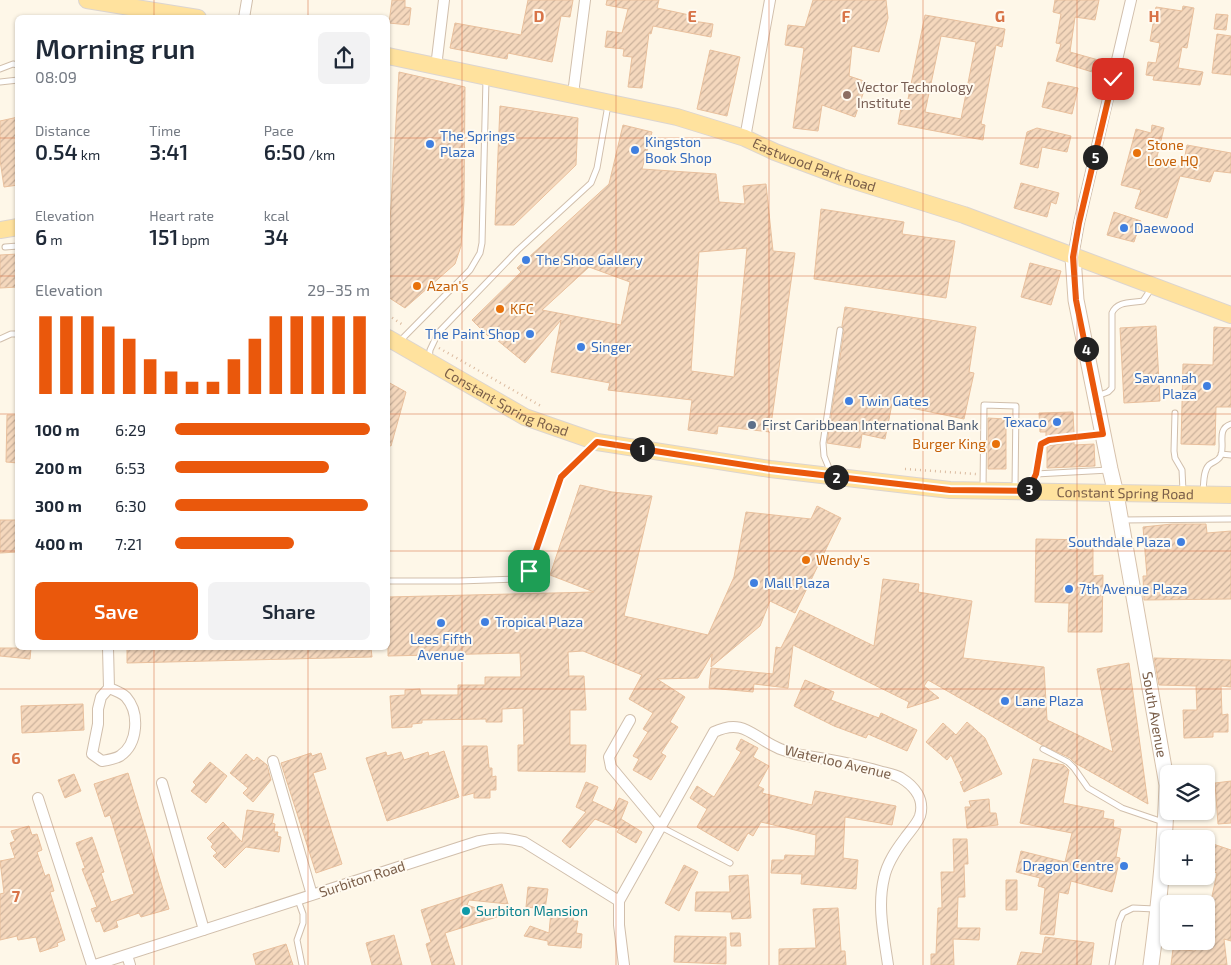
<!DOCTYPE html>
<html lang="en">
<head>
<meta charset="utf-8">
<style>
	body { margin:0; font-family:"Exo 2",sans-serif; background:#f2f2f3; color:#1f2937; height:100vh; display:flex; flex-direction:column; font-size:19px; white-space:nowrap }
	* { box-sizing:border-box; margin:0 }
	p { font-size:16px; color:#747a83 }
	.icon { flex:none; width:28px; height:28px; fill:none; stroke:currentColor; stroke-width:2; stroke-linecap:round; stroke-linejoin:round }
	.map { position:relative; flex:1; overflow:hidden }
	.drawer { position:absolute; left:15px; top:15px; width:375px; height:635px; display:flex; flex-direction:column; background:#fff; border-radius:8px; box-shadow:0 1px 4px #0004 }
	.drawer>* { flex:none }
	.tools { position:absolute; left:1160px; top:765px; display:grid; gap:10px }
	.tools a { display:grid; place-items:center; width:55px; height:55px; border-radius:8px; background:#fff; box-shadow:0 1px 4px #0004; font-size:25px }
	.pin { position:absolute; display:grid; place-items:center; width:42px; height:42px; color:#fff; margin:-21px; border-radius:10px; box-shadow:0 2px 8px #0006 }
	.km { position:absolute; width:25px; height:25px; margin:-12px; border-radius:50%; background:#222; color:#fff; font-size:14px; line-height:25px; text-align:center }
	.round { display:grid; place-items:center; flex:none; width:52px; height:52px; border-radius:8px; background:#f2f2f3 }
	.head { display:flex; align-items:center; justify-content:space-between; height:85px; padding:0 20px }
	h1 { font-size:28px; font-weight:600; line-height:38px }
	.stats { display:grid; grid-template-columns:repeat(3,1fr); gap:8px; height:85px; padding:5px 20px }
	.stats div { display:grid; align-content:center }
	.stats b { font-size:21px; font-weight:600 }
	.stats small { font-size:14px; font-weight:400 }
	.stats p { font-size:14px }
	.chart { height:140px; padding:10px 20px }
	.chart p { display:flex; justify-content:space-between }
	.chart svg { width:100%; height:90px; margin-top:5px; stroke:#ea580c; stroke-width:6 }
	.primary-button { display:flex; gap:10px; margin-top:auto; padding:10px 20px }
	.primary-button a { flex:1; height:58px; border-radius:8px; background:#ea580c; color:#fff; font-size:20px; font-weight:600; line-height:58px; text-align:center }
	.primary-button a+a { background:#f2f2f3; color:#1f2937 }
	ul { padding:0 20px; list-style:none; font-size:16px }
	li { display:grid; grid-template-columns:80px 60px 1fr; align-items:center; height:38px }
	li i { height:12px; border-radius:6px; background:#ea580c }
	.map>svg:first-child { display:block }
</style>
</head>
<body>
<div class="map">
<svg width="1231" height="965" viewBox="0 0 1231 965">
	<defs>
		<pattern id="building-hatch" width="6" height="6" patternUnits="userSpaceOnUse" patternTransform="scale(1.25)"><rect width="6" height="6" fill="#f5d8bd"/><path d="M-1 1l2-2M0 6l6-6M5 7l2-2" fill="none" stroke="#cbb29c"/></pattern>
	</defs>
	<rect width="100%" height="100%" fill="#fef7e8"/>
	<path fill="url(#building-hatch)" stroke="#e9c09d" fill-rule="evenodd" d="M392,0h13v7l6,1 -2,17 -20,-2z
		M528,0h45l-3,17 -9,-1 -9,46 -44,-9 -1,6 -57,-11 5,-25 66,12z
		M607,0h52l-2,8 37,8 -1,5 20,3 -2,13 -58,-11 -2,8 -2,-1 -7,55 -14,-1 4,-30 -9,-1 1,-7 -19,-2 2,-16 15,2 6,-24 -22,-4z
		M813,0h73l2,18 -9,34 -27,-6 -3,30 18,6 -12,35 -33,-12 -4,26 -25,-3 11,-80 -19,-3 3,-20 17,2z
		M1055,0h44l-4,20 -20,-3 -5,35 32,9 -3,13 -43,-13 5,-17 -5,-1 5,-29 -8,-2z
		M1183,6l11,2 -7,40 -5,-1 -4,21 25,4 -3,13 -47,-5 1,-4 -8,-1 2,-13 8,1 4,-20 -10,-2 6,-34 26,4z
		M1216,14l12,1 -2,15 -12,-1z
		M925,15l80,14 -3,18 -6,-2 -15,79 4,1 -2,15 -85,-16 3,-16 5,1zM941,36l35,6 -15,77 -36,-7z
		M1217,34l14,2v39l-19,-2z
		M710,50l30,7 -13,59 -30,-7z
		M399,72l66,15 -1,114 -3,45 -6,18 -50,44 -17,-11v-59h1z
		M1048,82l30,6 -6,26 -30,-7z
		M500,106l78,12 -2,47 -62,60h-19z
		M18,117v68l-14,2 -4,-27v-39z
		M623,125l29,7 -10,37 74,5 3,28 26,2 -2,-18 23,-2 7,67 22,2 -25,179 -52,-6 -1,8 -29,-4 4,-30 -84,-10 2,-7 -59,-11 10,-52 -36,43 -34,-28 -2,2 -17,-17 49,-48 -4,-4 92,-84zM747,248l-13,129 -43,-6 8,-119zM589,267l41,15 -9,43 -79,-15z
		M1152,125l12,3 -8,33 27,6 4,-22 44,8v20l-17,-2 -4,11 -30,-6 -13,42 -32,-10 6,-18 -20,-5 15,-56 15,4z
		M1037,128l34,8 -4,16 -25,-5 -4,21 -18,-4 7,-32z
		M1021,183l38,10 -3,11 -5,-2 -4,15 -33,-9z
		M821,209l83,13 -2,12 53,7 -9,57 -132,-19z
		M1114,212l27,9 -7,21 -27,-7z
		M18,254v33l-18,1v-33z
		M1030,263l31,8 -10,34 -30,-8z
		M845,307l131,20 -7,45 5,1 -10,46 -72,-15 -7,35 -23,-5 -2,14 -33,-5 17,-112 -2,-5z
		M1156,326l4,75 -36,2 -4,-75z
		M1214,327l17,1v79h-15l-1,38 -34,-1 2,-80 30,1z
		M388,382l18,10 -15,54 -3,-1z
		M1073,412l1,21 -28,3v-4h-6l-1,-19z
		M7,415h11v48l-12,-1z
		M988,418l18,1v50h-18z
		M1074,442v3l20,-1 1,22 -48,2v-22z
		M580,485l32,7 40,4 -28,120 84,19 26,-58 12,-65 65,7 6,-13 24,12 -46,95 -25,-12 -10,25 -49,41 1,-13 -14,24 -41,1 28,18 -15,25 8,5 -17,26 5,3 -15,24 -18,-10 6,-11 -6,-3 15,-24 -5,-3 10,-16 -24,-14 13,-24 -59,-24 -15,1 1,24h15l2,34h-16v35h16l-1,27 -67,-1v-26h6l-1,-37 -21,1v13h-16v-3l-64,1v3l-10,1v3l-20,1 -2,-32 15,-1v-5l15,-1 1,6h37v-10h27v-8h36l-1,-24 -132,3v-59l206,-5 -44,-17z
		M0,520h18v32l-18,1z
		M1172,524h34l1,9 24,-2v68l-87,1 -1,-24h4l-4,-49z
		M1036,539l57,1v36l10,-1 -1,57h-34l1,-29 -34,-1z
		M883,579l36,5 -1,8 54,9 -9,57 81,9 3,53 66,32 -16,-83 32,-6 19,141 -73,-41 -5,-5 -28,-13 -114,-65 -4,6 15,12 -32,10 2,-6 -116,-57 -5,43 -34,-4 -1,8 -44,-4 2,-20 62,6 3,-27 5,1 19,-38 74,36z
		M0,648h31l-1,11 -30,-3z
		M127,648h244l1,9 -245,6z
		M1154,658l77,2v27l-10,-1 1,29 6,-1v18h-15v5l-29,1 -1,-28h14l-1,-24 -37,-1z
		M805,680l29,12 -3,8 48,18 2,-5 36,17 -10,21 -39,-17 -2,4 -32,-12 -40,-20z
		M83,704l1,26 -62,3 -1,-27z
		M967,722l18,16 17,36 -38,18 -4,-10 3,-1 -12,-26 -4,5 -21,-18 17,-19 13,12z
		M741,739l17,9 -5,9 16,9 -11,20 6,3 -2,4 50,12 3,-14 81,15 -4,19 -47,-8 -2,41 15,2 -2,29 -55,-5 1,-10 -31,-1 1,-13h12l1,-5 30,1 1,-21 -55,-13 -8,14 -5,-3 -10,18 -41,-24 10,-18 -17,-11 7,-12 17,11 27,-45 -5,-3z
		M463,746h24l2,22h3v9l4,-1v14h-6v8h-16v-5l-11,3z
		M444,751l15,46 -72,24 -21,-63 20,-6 1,4 14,-4 3,8 24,-8 1,4z
		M311,753l1,3 9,-3 5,16 -13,4 29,91 -26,9 -35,-110z
		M246,754l8,7 3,-4 10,8 4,15 -18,22 -10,-9 5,-5 -18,-15z
		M1033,759l31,6 5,5 -6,33 41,8 -1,7 11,2 -1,7 8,2 -5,28 4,1 -8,34 -41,-11 -3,13 -9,-2 -5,43 -14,-1 5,-46 -7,-2 2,-8 -24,-6 5,-21 44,11 7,-29 -52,-10z
		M210,762l17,14 -21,27 -15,-12 5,-6 -3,-3z
		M128,773l41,136 -28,8 -2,-4 -23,8 2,6 -14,5 -4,-11 -4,1 -5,-13 6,-2 -15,-38 3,-1 -9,-25 16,-6 12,35 -3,1 10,29 23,-8 -24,-79 -5,2 -11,-33z
		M74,774l7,17 -16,7 -7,-18z
		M1231,781v42l-13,1 -3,-41z
		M586,782l12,5 -6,14 21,10 6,-13 9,4 -7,17 21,13 -6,11 -19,-11 2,-3 -24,-10 -25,29 -8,-7 24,-29 -10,-5z
		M989,799l1,14h6l2,12 -31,3 -2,-21h6l-2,-6z
		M247,810l27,4 -2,9 3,1 -1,8h4l-1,4 4,1 -2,15 -33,-5 -21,21 -12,-12 4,-3 -6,-6 2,-3 -6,-6 16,-16 19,20z
		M29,826l3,9 5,-1 5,16 -5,2 8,24 4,-2 5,17 -4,1 15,48 -8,3 1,3 -18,6 -4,-15 -18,3 -1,-4 -17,4v-46l4,-1 -4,-32 15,-3 -5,-15 5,-2 -4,-10z
		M953,839h14l1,25h-4l1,33h-7l-1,31h23l-1,12 -26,-1 1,26h-23v-11h5l2,-46h4l-1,-36h13z
		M1210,843l21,7v91l-7,-2 3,26h-56l2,-16 22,2 1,-10h10v-17l11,-51 -11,-4v-17z
		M684,865l14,7 -19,39 -14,-8z
		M748,875l3,43 -19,1 -1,-7 -36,-1 1,-19h34l-1,-16z
		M1006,880h11v30h-11z
		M502,884l6,20 -39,-4 -2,5 33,11 -55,17 10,32h-23l-6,-21 5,-2 -10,-32z
		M528,887l20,2 -3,20 -19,-2z
		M838,908l3,43h4l1,14h-67v-16l37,-1 -3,-39z
		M551,911l23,2 -1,8h5l-2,12 6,1 -1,14 -33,-3v-4l-24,-5 6,-10 19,7z
		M730,933h10l1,13h-10z
		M394,935l8,30h-30l-6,-22z
		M675,936l51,1v27l-52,-2z
		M1045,937l49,6 -3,22h-74l4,-13 21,2z
		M286,944l7,21h-37l-3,-11z"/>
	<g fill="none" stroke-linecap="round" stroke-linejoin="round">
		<defs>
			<path id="lane" d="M0,69l13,-5 5,1
				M0,82l18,-2
				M5,247l13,-1
				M0,339l11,-5h7
				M400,341l70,-71 10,-17 2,-10 4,-164
				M429,359l1,-9 8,-17 80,-83 73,-67 6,-15 11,-63
				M1097,396l11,-4 4,-4v-75c5,-12 19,-10 31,-12l8,-12
				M1175,413l-1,38 1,7 7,12 1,21
				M1221,454l10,1
				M831,473l-7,-17 -1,-13 17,-113
				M1036,474l5,-30 8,-4 53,-6
				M983,488l1,-83 32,1 -1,82
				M1029,488l7,-14 73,-4
				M1203,491c1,-8 0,-20 6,-26 5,-4 10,-4 12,-10 4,-11 -5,-26 10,-31
				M1121,520l110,-1
				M388,581h71l61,-2 4,-2 5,-6 32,-94 34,-33
				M1043,749l25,13 6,6 14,20 34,20 41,14
				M661,827l69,36
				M298,900l5,14v9l-6,17 5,25
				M1112,965l7,-43 4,-9 10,-5 22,1"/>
			<path id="street" d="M244,18l3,-18
				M436,67l8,-67
				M573,94l12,-94
				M745,138l25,-138
				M1073,257l6,-34 52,-223
				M108,648l1,40 -8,9 -3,12v15l-6,30 10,7c6,-1 13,-2 18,-5 18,-12 20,-43 6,-59 -4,-4 -12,-7 -17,-9
				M630,720l-21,37 2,10 50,60
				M273,761l39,134
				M162,783l42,147
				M38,798l54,167
				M127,955l3,10
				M95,965l384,-124c17,-4 29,-3 45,1l95,59
				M624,965l-5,-40v-24l95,-169c29,-14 38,4 62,15 7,4 17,6 25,8 27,4 53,9 78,16 7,2 16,3 22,7 13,8 24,21 19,38 -3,8 -10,15 -15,22 -9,12 -18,25 -21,40 -7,29 0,58 4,87"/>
			<g id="secondary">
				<path id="s1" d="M1073,257l3,43 34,169 6,25 51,291c-2,61 -8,120 -16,180"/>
			</g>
			<g id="primary">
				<path d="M87,0l111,18"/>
				<path id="s2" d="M388,56l289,61 68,21 30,14 67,25 122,38 267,100"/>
				<path d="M0,230l18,-3"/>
				<path id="s3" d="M388,338l137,79 72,25 173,27 180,21 281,5"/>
			</g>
		</defs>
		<use href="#lane" stroke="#d1bfac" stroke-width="7"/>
		<use href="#street" stroke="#d1bfac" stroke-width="12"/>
		<use href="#secondary" stroke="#d7c2ac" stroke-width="17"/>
		<use href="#primary" stroke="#dcd5d0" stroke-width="18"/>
		<path stroke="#dbbba0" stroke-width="2.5" stroke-dasharray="1 4" stroke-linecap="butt" d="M388,315l15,10
			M439,348l102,58
			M905,469l71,5"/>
		<use href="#lane" stroke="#fff" stroke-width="5"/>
		<use href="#street" stroke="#fff" stroke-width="10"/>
		<use href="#secondary" stroke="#fff" stroke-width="15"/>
		<use href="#primary" stroke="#ffe29e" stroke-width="16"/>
	</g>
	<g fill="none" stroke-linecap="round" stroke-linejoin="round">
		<defs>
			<path id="route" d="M529,571l32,-94 36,-35 173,27 180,21 78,1 8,-17 5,-30 8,-4 54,-6 -27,-134 -3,-43 6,-34 34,-144"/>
		</defs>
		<use href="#route" stroke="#fff" stroke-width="10"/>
		<use href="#route" stroke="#ea580c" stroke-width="6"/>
	</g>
	<path fill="none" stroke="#d87347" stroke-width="1" stroke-opacity="0.55" d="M154,0v18M308,0v18M462,0v965M616,0v965M769,0v965M923,0v965M1077,0v965M0,138h18M388,138h843M0,276h18M388,276h843M0,414h18M388,414h843M0,551h18M388,551h843M154,648v317M308,648v317M0,689h1231M0,827h1231"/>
	<circle fill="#8d6e63" stroke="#fffaf0" stroke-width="2" cx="847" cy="95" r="5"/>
	<g fill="#3f7fe0" stroke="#fffaf0" stroke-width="2">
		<circle cx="430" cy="144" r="5"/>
		<circle cx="635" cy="150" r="5"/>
		<circle cx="1124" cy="228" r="5"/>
		<circle cx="526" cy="260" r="5"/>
		<circle cx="530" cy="334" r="5"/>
		<circle cx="581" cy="347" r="5"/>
		<circle cx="1207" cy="386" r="5"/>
		<circle cx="849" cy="401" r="5"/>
		<circle cx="1057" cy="422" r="5"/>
		<circle cx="1181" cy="542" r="5"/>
		<circle cx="754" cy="583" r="5"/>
		<circle cx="1069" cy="589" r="5"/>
		<circle cx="485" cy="622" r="5"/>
		<circle cx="441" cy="623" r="5"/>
		<circle cx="1005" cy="701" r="5"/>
		<circle cx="1124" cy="866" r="5"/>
	</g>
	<g fill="#e8710a" stroke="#fffaf0" stroke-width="2">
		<circle cx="1137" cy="153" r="5"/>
		<circle cx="417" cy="286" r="5"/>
		<circle cx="500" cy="309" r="5"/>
		<circle cx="996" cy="444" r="5"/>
		<circle cx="806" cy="560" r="5"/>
	</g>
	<circle fill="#5c6f8a" stroke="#fffaf0" stroke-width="2" cx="752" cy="425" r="5"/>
	<circle fill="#0f9aa8" stroke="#fffaf0" stroke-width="2" cx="466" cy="911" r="5"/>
	<g text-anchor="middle" stroke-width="4" stroke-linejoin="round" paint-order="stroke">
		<g font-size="14" fill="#785e54" stroke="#fffaf0" text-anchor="start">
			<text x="857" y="92">Vector Technology<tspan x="857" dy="16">Institute</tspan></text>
		</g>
		<g font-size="14" fill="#366cbe" stroke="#fffaf0" text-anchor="start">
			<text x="440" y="141">The Springs<tspan x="440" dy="16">Plaza</tspan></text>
			<text x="645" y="147">Kingston<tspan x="645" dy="16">Book Shop</tspan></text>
			<text x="1134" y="233">Daewood</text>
			<text x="536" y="265">The Shoe Gallery</text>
			<text x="520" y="339" text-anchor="end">The Paint Shop</text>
			<text x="591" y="352">Singer</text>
			<text x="1197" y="383" text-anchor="end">Savannah<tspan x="1197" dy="16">Plaza</tspan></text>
			<text x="859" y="406">Twin Gates</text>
			<text x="1047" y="427" text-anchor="end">Texaco</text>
			<text x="1171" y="547" text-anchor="end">Southdale Plaza</text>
			<text x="764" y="588">Mall Plaza</text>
			<text x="1079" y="594">7th Avenue Plaza</text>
			<text x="495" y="627">Tropical Plaza</text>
			<text x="441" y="644" text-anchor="middle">Lees Fifth<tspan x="441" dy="16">Avenue</tspan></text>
			<text x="1015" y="706">Lane Plaza</text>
			<text x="1114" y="871" text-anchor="end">Dragon Centre</text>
		</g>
		<g font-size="14" fill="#c56008" stroke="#fffaf0" text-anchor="start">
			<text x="1147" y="150">Stone<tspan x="1147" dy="16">Love HQ</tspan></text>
			<text x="427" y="291">Azan's</text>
			<text x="510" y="314">KFC</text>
			<text x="986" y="449" text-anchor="end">Burger King</text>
			<text x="816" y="565">Wendy's</text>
		</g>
		<g font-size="14" fill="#7a5e49" stroke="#fffaf0">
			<text dy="5" stroke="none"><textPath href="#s2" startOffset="441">Eastwood Park Road</textPath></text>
			<text dy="5" stroke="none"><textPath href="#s3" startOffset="135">Constant Spring Road</textPath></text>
			<text dy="5" stroke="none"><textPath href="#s3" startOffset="766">Constant Spring Road</textPath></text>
			<text dy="5" stroke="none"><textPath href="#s1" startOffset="465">South Avenue</textPath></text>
			<text transform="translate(838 762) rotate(13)" y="5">Waterloo Avenue</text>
			<text transform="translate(362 879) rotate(-18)" y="5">Surbiton Road</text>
		</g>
		<g font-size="14" fill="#4e5e75" stroke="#fffaf0" text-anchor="start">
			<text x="762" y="430">First Caribbean International Bank</text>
		</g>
		<g font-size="14" fill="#0d838f" stroke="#fffaf0" text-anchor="start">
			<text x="476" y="916">Surbiton Mansion</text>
		</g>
	</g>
	<g font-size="16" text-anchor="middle" font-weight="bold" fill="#d87347" stroke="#fffaf0" stroke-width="4" stroke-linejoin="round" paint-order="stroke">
		<text x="539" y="22">D</text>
		<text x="692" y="22">E</text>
		<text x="846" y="22">F</text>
		<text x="1000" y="22">G</text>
		<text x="1154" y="22">H</text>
		<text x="16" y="764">6</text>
		<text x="16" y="902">7</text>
	</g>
</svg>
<div class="tools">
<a><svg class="icon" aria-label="layers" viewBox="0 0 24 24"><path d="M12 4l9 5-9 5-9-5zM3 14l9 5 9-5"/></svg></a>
<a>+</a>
<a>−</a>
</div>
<div class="pin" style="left:529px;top:571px;background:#1e9e55"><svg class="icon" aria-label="arrive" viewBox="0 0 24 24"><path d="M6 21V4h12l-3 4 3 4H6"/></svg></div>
<div class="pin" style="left:1113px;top:79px;background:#d93025"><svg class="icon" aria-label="check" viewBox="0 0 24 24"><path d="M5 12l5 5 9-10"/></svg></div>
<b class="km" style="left:642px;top:449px">1</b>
<b class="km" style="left:836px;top:477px">2</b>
<b class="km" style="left:1029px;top:489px">3</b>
<b class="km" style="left:1086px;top:349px">4</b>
<b class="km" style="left:1095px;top:157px">5</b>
<section class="drawer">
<div class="head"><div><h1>Morning run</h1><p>08:09</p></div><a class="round"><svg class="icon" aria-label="share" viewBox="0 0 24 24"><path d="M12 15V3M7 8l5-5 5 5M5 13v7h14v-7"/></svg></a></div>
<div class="stats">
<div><p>Distance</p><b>0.54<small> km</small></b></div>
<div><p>Time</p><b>3:41</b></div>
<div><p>Pace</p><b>6:50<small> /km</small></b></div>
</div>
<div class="stats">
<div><p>Elevation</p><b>6<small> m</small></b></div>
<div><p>Heart rate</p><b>151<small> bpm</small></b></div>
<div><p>kcal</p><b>34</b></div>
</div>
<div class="chart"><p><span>Elevation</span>29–35 m</p>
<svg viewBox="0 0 160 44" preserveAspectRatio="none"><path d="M5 44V6M15 44V6M25 44V6M35 44V11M45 44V17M55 44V27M65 44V33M75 44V38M85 44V38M95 44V27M105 44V17M115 44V6M125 44V6M135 44V6M145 44V6M155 44V6"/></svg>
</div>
<ul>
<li><b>100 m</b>6:29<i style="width:100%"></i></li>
<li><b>200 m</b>6:53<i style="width:79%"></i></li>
<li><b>300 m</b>6:30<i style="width:99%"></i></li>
<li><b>400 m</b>7:21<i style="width:61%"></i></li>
</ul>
<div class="primary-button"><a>Save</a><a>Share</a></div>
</section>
</div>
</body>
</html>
